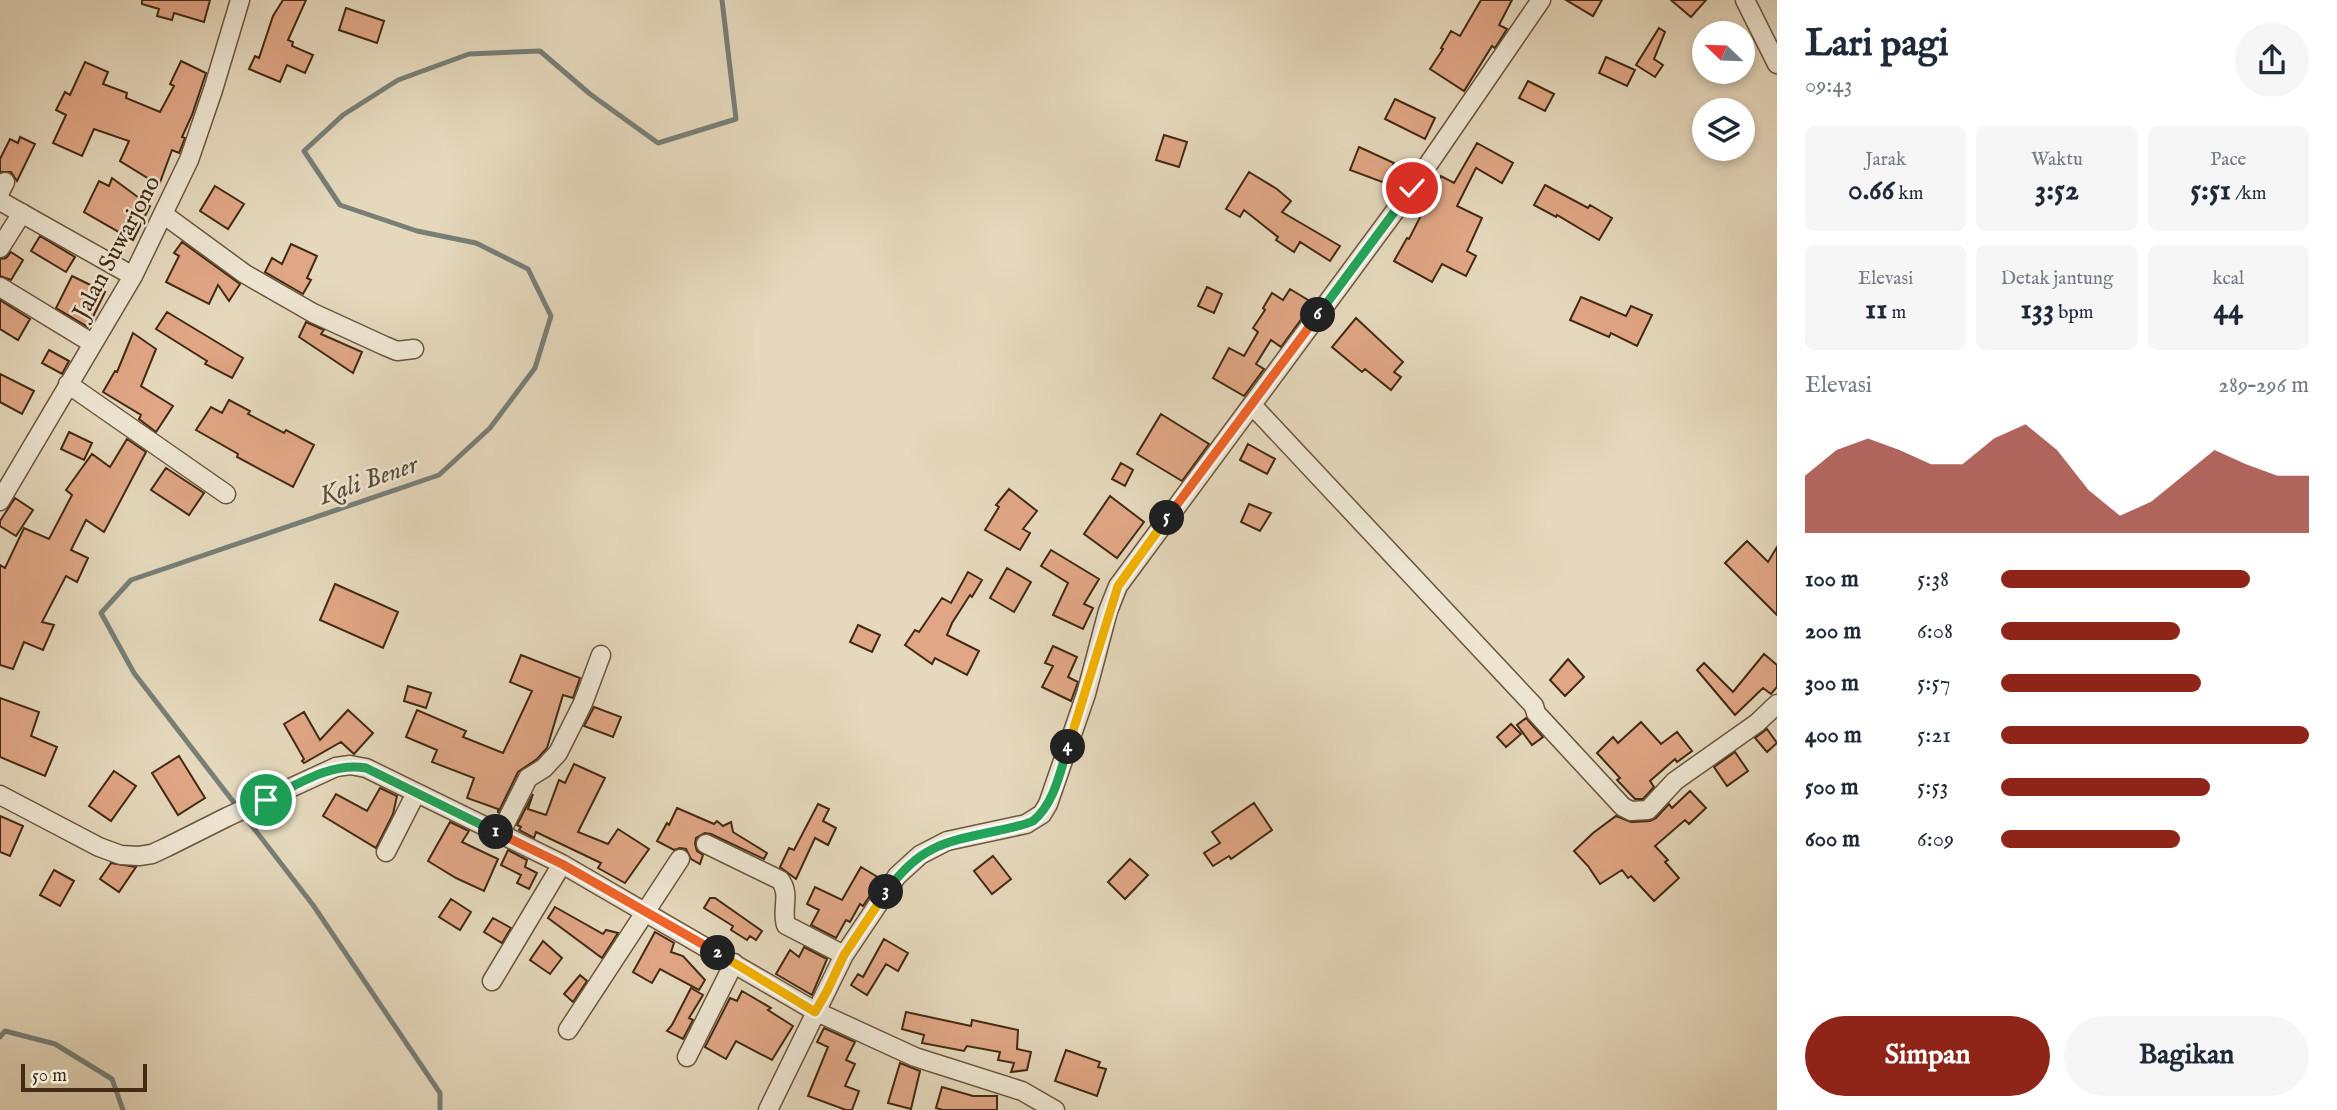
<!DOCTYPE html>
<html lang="id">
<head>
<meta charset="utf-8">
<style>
	body { margin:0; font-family:"IM FELL English",serif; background:#f6f6f7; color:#1f2937; height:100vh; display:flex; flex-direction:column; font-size:26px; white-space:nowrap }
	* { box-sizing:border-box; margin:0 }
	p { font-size:23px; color:#747a83 }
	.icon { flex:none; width:38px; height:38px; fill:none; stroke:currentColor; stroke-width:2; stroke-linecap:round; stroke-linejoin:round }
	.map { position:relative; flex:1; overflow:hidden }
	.panel { display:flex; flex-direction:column; background:#fff; width:560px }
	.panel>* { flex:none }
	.needle { width:46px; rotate:293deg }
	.fabs { position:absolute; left:1692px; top:21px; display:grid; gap:14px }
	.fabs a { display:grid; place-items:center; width:63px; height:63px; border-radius:50%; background:#fff; box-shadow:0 4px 10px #0003; font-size:35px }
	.scale { position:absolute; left:21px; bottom:18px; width:126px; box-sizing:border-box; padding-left:7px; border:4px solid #432a12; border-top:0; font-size:19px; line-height:24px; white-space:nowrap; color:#432a12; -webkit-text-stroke:5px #eee6d3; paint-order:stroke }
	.pin { position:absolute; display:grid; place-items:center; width:60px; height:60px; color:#fff; margin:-30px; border:4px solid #fff; border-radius:50%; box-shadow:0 2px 7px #0007 }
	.km { position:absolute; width:35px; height:35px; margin:-18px; border-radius:50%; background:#222; color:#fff; font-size:19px; line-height:35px; text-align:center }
	.round { display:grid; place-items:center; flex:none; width:74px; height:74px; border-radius:37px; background:#f6f6f7 }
	.overview { display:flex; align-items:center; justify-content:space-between; height:119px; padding:0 28px }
	h1 { font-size:38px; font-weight:700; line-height:52px }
	.stats { display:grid; grid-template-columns:repeat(3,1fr); gap:10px; height:119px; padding:7px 28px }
	.stats div { display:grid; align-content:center; border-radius:10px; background:#f6f6f7; text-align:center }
	.stats b { font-size:30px; font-weight:700 }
	.stats small { font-size:19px; font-weight:400 }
	.stats p { font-size:19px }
	.chart { height:196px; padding:14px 28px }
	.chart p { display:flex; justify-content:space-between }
	.chart svg { width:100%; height:126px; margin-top:7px; fill:#8f2418; opacity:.7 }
	.primary-button { display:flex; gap:14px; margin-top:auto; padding:14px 28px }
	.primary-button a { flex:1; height:80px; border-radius:42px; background:#8f2418; color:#fff; font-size:28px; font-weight:700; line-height:80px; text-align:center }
	.primary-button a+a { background:#f6f6f7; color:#1f2937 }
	ul { padding:0 28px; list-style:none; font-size:23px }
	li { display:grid; grid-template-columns:112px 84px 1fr; align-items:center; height:52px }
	li i { height:18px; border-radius:9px; background:#8f2418 }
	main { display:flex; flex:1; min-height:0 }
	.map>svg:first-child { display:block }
</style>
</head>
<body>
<main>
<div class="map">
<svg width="1777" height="1110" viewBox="0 0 1777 1110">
	<rect width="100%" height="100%" fill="#e5d8bc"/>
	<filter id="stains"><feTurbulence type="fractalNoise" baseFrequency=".00286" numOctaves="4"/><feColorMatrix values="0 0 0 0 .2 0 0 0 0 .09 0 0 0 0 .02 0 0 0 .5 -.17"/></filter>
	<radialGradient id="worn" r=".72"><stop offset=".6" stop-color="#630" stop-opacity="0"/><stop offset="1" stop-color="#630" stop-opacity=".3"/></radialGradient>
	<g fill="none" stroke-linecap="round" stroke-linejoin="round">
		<path stroke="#777f77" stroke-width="5" d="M0,1037l5,-6 50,13 57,35 11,31
			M440,1110v-17l-127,-188 -179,-232 -33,-60 30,-33 308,-105 51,-47 45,-60 16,-52 -23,-47 -52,-26 -59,-12 -77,-26 -36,-54 39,-36 55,-35 71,-26 71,-3 50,43 68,49 78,-24 -14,-119"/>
	</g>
	<path fill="#e0a685" stroke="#432a12" stroke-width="2" d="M142,0h68l-6,22 -30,-9 -2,7 -15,-4 2,-7 -17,-5z
		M283,0h23l-18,40 5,2 -1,4 21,9 -8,18 -18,-8 -7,17 -31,-13 6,-13 4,2 14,-42z
		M1481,0h31l-13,25 8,4 -12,19 -3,-2 -28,45 -34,-22 13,-20 -2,-1 10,-17 9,5z
		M1566,0h36l-9,16z
		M1671,0h35l-15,17z
		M346,8l38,13 -7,22 -38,-13z
		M1659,28l6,4 -11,27 9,6 -8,12 -19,-12z
		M1606,57l29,13 -8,16 -28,-13z
		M181,61l25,12 -14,42 -10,22 3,1 -6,15 -7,-3 -13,35 -39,-24 9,-20 -35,-12 -12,27 -29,-13 13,-28 -10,-5 9,-18 5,3 15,-33 23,10 -5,12 24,9 -1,5 34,14 14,-26 -4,-2z
		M1528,81l26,13 -9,17 -26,-13z
		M1395,99l40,19 -10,21 -40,-20z
		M1164,135l23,7 -8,25 -23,-7z
		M20,137l15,7 -18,37 -6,-9h-11v-13l10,-20 8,4z
		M1477,143l36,20 -11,20 -26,-15 -19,38 25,12 -15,33 9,5 -10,20 -24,-12 -10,18 -38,-21 13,-23 2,1 32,-63 13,7z
		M1359,147l35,16 -9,20 -35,-13z
		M1249,172l28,17 14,12 -9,11 58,34 -10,15 -30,-19 -6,10 -18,-12 2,-3 -34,-27 -4,7 -14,-8z
		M112,178l38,28 -17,34 -49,-28 15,-31 10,5z
		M1545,185l43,23 2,-3 22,13 -13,22 -42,-25 -1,2 -22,-12z
		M215,186l29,18 -16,25 -28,-18z
		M40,236l35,21 -9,15 -35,-21z
		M182,242l58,42 -11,17 -11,-16 -9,19 -43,-22 13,-26 -5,-3z
		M291,244l26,12 -10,22 4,2 -8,14 -38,-22 7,-14 10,6z
		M11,252l12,8 -12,20 -11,-4v-17l6,-1z
		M72,276l33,16 -17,35 -32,-19z
		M1207,287l15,7 -8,19 -16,-7z
		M1290,289l23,14 -32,44 -10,-7 -15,24 8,5 -20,27 -31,-18 16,-30 15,8 14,-24 -5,-4 12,-18 -2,-2 9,-15 11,7z
		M1581,297l45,19 5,-10 21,9 -15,31 -26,-13 -2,4 -39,-17z
		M0,300l30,19 -12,21 -18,-11z
		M167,312l76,46 -11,20 -27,-14 2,-3 -51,-32z
		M1356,318l47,44 -9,10 7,5 -10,13 -26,-21 -3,3 -30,-25z
		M306,322l18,8 -3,4 41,18 -9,21 -54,-36z
		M133,333l23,16 -15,37 32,20 -17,26 -17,-13 2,-4 -38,-23 12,-21 2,1z
		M49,350l20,11 -7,13 -20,-11z
		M0,374l34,17 -12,23 -22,-12z
		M229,400l21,11 -2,3 36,19 2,-3 28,15 -21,42 -56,-30 1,-3 -42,-24 15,-23 11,6z
		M1161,414l48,30 -27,37 -45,-27z
		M69,432l23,11 -8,17 -23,-11z
		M127,439l19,13 -42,80 -18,-12 -15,30 17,8 -11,24 -11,-6 -24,46 12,3 -11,25 -19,-8 -11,27 -13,-4v-100l5,3 19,-40 25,11 23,-44 -6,-5 26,-36 18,13z
		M1248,444l27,15 -8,15 -27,-14z
		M1121,463l12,7 -8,16 -13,-7z
		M166,468l38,25 -15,22 -38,-25z
		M1009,489l28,22 -14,18 7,4 -10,17 -35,-20 14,-23 -3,-2z
		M1110,496l34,26 -27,36 -33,-24z
		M15,498l18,12 -17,26 -16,-10v-5z
		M1249,504l22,9 -11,18 -19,-9z
		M1747,541l21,21 9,-15v68l-52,-52z
		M1051,550l48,29 -15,25 9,4 -10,21 -30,-14 15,-32 -27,-17z
		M1007,568l24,14 -17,30 -24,-14z
		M968,572l14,8 -10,17 -2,-2 -18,28 -5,12 32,16 -12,24 -32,-17 -3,6 -27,-19 10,-15 4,2 23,-34 9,5z
		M335,584l63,28 -15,36 -63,-28z
		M858,625l22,10 -8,17 -22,-10z
		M1053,646l24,11 -9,20 10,5 -7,19 -29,-14 11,-21 -8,-3z
		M1764,654l13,11v22l-6,7 -8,-6 -28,27 -38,-45 7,-7 29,29z
		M521,655l59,23 -7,20 -10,-3 -16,53 -10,11 -19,13 -20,41v-4l-31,-11 7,-20 -42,-16 5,-12 -31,-13 11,-27 49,21 -3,6 40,16 29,-62 -22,-9z
		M1568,659l16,18 -19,19 -15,-16z
		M408,686l23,7 -5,15 -22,-7z
		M0,698l39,14 -8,24 26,11 -12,29 -45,-19z
		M594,707l27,10 -8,20 -29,-11z
		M348,710l25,23 -19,21 -13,-12 -37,21 -2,-2 2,-2 -20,-35 20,-12 16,28z
		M1526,718l17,19 -11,8 -15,-20z
		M1641,722l20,22 16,-12 15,19 -15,11 -2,-3 -25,22 4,6 -11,12h-8l-18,-19 3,-2 -23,-25 16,-16 5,6z
		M1511,724l10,10 -15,13 -9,-10z
		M1767,729l10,14 -10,9 -12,-14z
		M1735,752l13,19 -21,15 -13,-19z
		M179,756l26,42 -27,17 -26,-42z
		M574,764l31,14 -27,54 30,12 10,-15 31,20 -24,34 -27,-15 3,-5 -65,-31 -2,6 -15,-8 2,-3 -4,-2 16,-31 -5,15 18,6 13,-35 6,3z
		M114,771l22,15 -25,35 -22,-15z
		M380,788l17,8 -4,18 -17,34 -53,-32 13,-22 31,17z
		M1690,791l16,17 -17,16 -4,-4 -30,26 13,14 -3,2 14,16 -25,23 -23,-25 -3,2 -6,-8 -22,14 -12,-18 -14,-15 19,-18 23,-17 15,6 19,-1 6,-3 13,-14 3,4z
		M1254,803l18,27 -41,29 -2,-3 -16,10 -9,-13 16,-10 -8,-11z
		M818,804l11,5 -6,12 13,7 -8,17 -13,-7 -19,41 -16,-12 9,-19 5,2z
		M677,808l37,16 3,-3 6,5 8,-4 2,10 34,21 -3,6 -53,-25 -6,-1 -9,5 -1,6 2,7 6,4 -3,9 -9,-5 -5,-10 -6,-1 -6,2 -17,-9 10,-18 2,2z
		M0,816l23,10 -13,30 -10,-4z
		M450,822l19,9 -7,11 36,17 -14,32 -28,-13 -28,-17z
		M508,850l19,10 -2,7 12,6 -8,16 -12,-6 4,-8 -20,-10z
		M993,856l18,23 -19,15 -18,-23z
		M1130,859l18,16 -23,24 -17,-17z
		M111,863l25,4 -17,25 -19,-13z
		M861,867l20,12 -18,27 -3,-2 -10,18 -4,-2 -10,18 -25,-13 8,-15 -12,-6 8,-17 27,13z
		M54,870l20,11 -14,25 -20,-11z
		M710,898h5l47,33 -6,9 -6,-4 -3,4 -16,-10 2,-4 -29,-18z
		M451,899l20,13 -11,18 -21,-13z
		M555,907l48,27 3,-4 12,3 -16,25 -54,-40z
		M493,918l18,10 -9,15 -18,-11z
		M655,932l19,11 -3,9 12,4 22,24 -6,10 -39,-21 -8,14 -19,-11z
		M884,939l24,14 -10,18 -12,-7 -19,31 -16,-10 7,-11 5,3z
		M543,941l19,17 -12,16 -20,-14z
		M804,947l23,12 -15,36 -36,-21 14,-24 9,7z
		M580,975l7,6 -14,21 -9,-8z
		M691,988l12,7 -14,23 4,2 -10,19 -16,-8 5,-6z
		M742,991l29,17 -3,2 25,16 -21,34 -36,-19 -10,18 -21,-12 25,-49 7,3z
		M906,1012l65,14 1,-6 46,10 -1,19 14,3 -4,18 -16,2 3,-9 -16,-3 2,-8 -33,-6 -3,5 -42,-8 2,-8 -22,-6z
		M824,1028l31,14 -9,18 9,4 -10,22 14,5 -7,19h-6l-38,-14 20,-49 -11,-5z
		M1066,1050l34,12 -2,5 8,2 -9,27 -42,-15z
		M900,1063l20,8 -9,38 -23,-6z
		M942,1087l31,9h24v14h-54l-7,-2z"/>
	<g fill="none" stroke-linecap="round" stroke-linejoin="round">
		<defs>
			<path id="minor" d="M1745,0l32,64
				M0,192l5,-10
				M0,201l133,75
				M163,214l82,60 68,39 72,33 12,5 17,-2
				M0,248l22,-35
				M0,287l92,56
				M68,384l158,110
				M1252,405l282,301 2,7 87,94 8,4 17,-1 27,-29 82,-58 20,-19
				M0,501l133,-225 56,-116 24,-70 27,-90
				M0,795l99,52 22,8 18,1 13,-2 15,-7 60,-30 109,-50 14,-2 16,3 196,96 253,147 100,46 107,34 33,19
				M500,834l28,-56 16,-10 14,-15 25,-50 18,-48
				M706,844l74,36c11,14 1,29 6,45l58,30
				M386,852l30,-59
				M492,981l70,-117
				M568,1030l112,-171
				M687,1057l47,-94
				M768,1110l76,-155 53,-79 23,-21 27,-14 79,-17 16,-10 6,-10 38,-110 22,-83 10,-25 294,-398 129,-188"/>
		</defs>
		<use href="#minor" stroke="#6c563c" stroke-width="21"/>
		<use href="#minor" stroke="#eee6d3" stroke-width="18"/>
	</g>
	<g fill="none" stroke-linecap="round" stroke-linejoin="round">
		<defs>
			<path id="split-1" d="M266,800c31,-15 64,-38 100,-32l130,64"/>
			<path id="split-2" d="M496,832l66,32 156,89"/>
			<path id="split-3" d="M718,953l97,59 12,-21 17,-36 42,-63"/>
			<path id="split-4" d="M886,892c33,-46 58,-50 110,-61 13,-3 26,-5 37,-10 21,-17 27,-49 35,-74"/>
			<path id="split-5" d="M1068,747l50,-161 49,-68"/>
			<path id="split-6" d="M1167,518l151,-203"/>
			<path id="split-7" d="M1318,315l94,-127"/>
		</defs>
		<use href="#split-1" stroke="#fff" stroke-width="14"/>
		<use href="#split-2" stroke="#fff" stroke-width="14"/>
		<use href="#split-3" stroke="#fff" stroke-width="14"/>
		<use href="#split-4" stroke="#fff" stroke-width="14"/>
		<use href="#split-5" stroke="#fff" stroke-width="14"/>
		<use href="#split-6" stroke="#fff" stroke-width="14"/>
		<use href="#split-7" stroke="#fff" stroke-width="14"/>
		<use href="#split-1" stroke="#22a559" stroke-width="9"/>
		<use href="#split-2" stroke="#f0652b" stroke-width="9"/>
		<use href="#split-3" stroke="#f5b400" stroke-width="9"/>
		<use href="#split-4" stroke="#22a559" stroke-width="9"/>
		<use href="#split-5" stroke="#f5b400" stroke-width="9"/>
		<use href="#split-6" stroke="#f0652b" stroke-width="9"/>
		<use href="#split-7" stroke="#22a559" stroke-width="9"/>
	</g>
	<g text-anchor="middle" stroke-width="5" stroke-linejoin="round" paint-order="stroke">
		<g font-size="24" fill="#432a12" stroke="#eee6d3">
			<text transform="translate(116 247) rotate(-62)" y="8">Jalan Suwarjono</text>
		</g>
		<g font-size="26" font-style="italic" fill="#584e3c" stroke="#eee6d3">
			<text transform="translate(368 479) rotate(-19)" y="9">Kali Bener</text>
		</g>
	</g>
	<rect width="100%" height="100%" filter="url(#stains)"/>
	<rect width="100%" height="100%" fill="url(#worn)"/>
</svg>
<div class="fabs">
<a><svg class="needle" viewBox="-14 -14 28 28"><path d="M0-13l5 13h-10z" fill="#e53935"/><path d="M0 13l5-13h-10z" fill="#747a83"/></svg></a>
<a><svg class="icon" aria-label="layers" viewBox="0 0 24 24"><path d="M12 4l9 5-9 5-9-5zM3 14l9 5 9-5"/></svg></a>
</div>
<div class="scale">50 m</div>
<div class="pin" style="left:266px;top:800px;background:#1e9e55"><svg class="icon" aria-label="arrive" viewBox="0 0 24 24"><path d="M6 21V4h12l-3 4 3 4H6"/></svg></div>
<div class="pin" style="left:1412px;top:188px;background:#d93025"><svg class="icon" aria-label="check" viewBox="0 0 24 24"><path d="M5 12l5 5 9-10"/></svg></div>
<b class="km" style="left:496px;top:832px">1</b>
<b class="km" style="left:718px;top:953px">2</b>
<b class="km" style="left:886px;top:892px">3</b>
<b class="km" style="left:1068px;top:747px">4</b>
<b class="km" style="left:1167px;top:518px">5</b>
<b class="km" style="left:1318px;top:315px">6</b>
</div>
<section class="panel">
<div class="overview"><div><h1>Lari pagi</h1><p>09:43</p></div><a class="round"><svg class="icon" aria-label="share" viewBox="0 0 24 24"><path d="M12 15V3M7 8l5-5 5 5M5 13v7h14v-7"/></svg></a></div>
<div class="stats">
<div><p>Jarak</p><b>0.66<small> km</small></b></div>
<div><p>Waktu</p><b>3:52</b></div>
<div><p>Pace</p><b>5:51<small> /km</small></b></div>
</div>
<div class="stats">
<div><p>Elevasi</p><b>11<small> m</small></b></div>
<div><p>Detak jantung</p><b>133<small> bpm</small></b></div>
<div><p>kcal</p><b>44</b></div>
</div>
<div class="chart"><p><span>Elevasi</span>289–296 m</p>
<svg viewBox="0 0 160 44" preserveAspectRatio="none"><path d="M0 44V24L10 15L20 11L30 15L40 20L50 20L60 11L70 6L80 15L90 29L100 38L110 33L120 24L130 15L140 20L150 24L160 24V44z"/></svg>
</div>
<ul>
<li><b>100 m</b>5:38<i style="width:81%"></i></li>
<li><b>200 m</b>6:08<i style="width:58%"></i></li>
<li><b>300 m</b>5:57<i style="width:65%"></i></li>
<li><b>400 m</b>5:21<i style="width:100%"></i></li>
<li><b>500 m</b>5:53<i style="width:68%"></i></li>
<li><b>600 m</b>6:09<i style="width:58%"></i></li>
</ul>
<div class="primary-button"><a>Simpan</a><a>Bagikan</a></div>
</section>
</main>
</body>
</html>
